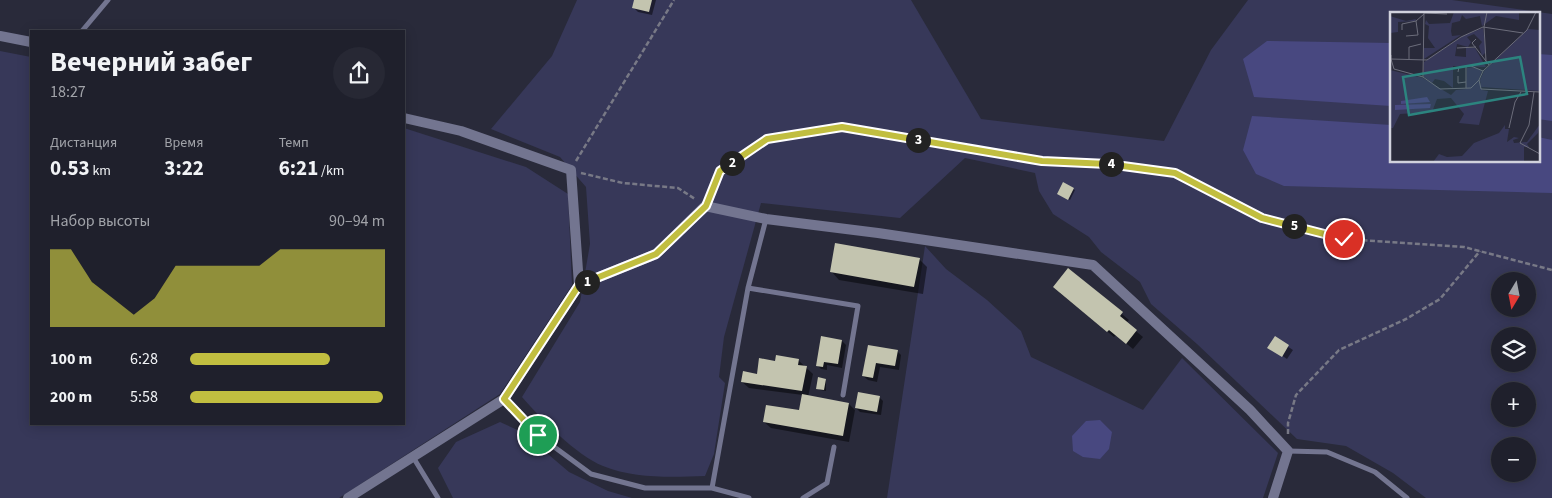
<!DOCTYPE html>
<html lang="ru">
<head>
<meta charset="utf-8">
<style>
	body { margin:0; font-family:"Source Sans 3",sans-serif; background:#272834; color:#f1f3f6; height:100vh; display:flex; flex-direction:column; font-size:19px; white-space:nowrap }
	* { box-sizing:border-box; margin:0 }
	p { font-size:16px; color:#a1a3a9 }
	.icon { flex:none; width:28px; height:28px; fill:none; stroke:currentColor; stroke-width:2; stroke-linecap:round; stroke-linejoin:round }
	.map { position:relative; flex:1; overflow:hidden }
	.drawer { position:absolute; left:30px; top:30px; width:375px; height:395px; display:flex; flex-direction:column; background:#1f202c; border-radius:0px; box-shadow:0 2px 12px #0003,0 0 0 1px #3c3e48 }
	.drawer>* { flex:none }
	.needle { width:32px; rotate:190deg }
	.tools { position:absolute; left:1491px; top:272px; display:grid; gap:10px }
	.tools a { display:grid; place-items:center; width:45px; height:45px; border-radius:50%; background:#1f202c; box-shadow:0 2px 12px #0003,0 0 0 1px #3c3e48; font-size:25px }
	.pin { position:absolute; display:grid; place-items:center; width:42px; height:42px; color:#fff; margin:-21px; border:2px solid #fff; border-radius:50%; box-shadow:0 1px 5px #0007 }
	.km { position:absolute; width:25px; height:25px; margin:-12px; border-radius:50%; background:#222; color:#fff; font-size:14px; line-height:25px; text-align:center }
	.round { display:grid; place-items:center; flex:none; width:52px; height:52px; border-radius:26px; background:#272834 }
	.overview { display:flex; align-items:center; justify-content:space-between; height:85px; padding:0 20px }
	h1 { font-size:28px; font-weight:700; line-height:38px }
	.figures { display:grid; grid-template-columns:repeat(3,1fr); gap:8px; height:85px; padding:5px 20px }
	.figures div { display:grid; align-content:center }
	.figures b { font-size:21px; font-weight:700 }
	.figures small { font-size:14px; font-weight:400 }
	.figures p { font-size:14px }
	.chart { height:140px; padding:10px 20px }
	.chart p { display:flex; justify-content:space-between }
	.chart svg { width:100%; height:90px; margin-top:5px; fill:#c1be40; opacity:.7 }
	ul { padding:0 20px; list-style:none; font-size:16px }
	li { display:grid; grid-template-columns:80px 60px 1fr; align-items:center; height:38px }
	li i { height:12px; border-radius:6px; background:#c1be40 }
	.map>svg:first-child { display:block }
</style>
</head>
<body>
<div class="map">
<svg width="1552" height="498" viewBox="0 0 1552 498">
	<rect width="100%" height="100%" fill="#292a3a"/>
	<path fill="#373859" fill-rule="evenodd" d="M577,0h334l70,119 183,22 47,-91 37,-50h204l100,14v484h-126l-33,-25 -47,-27 -49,-7 -100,-95 -46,-40 -11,-22 -39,-30 -12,-15 -36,-23 -14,-23 -4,-18 -70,-15 -65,60 -139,-15 -37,134 -5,40 6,6 -11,71 -9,22c-33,1 -70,3 -102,-10 -27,-11 -62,-47 -81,-69l58,-95 10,-58 -4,-57 -26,-30 -69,-28 61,-73zM1391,14h147v147h-147zM1500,281h28v28h-28zM1500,336h28v28h-28zM1500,391h28v28h-28zM1500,446h28v28h-28z
		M0,51l31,6v367h373v-296l122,39 42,27 4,91 -72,109 -161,104h-339z
		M925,246l21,23 41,31 34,31 10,26 112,53 39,-52 96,95 -15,45h-376z
		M500,422l22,10 47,40 39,19 24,7h-179l-15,-30 18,-26z"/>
	<path fill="#484880" d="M1267,41l124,2v63l-137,-9 -11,-38z
		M1538,54l14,1v66l-14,-2z
		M1252,116l139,9v36h147v-24l14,3v53l-268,-7 -28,-12 -13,-24z
		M1100,420l12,12 -3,17 -9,10 -17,-2 -10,-6 -1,-15 14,-15z"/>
	<path fill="#0007" d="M636,0h20l-4,15 -14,-3 -4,-4z
		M1063,184l12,6 -5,10 -10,-5z
		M919,259l8,8 -4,27 -84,-14 -8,-9z
		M1068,269l61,51 -3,3 17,14 -10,12 -17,-14 -2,2 -54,-44z
		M1275,338l18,12 -6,9 -15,-10z
		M842,341l4,4 -4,23 -15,-3v5l-6,-1 -4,-4z
		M869,346l28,5 4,4 -2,15 -19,-3 -3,15 -9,-2 -5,-4z
		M798,360l15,14 -5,23 41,7 6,6 -6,32 -78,-14 -7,-6 36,-10 3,-17 -54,-7 -7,-6 16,-7 18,-13z
		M826,380v11l-6,-1 -2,-2z
		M879,397l4,4 -2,14 -21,-3 -4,-4z"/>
	<path fill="#c3c4af" d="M634,0h18l-3,12 -17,-4z
		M1063,182l11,6 -6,12 -11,-6z
		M835,243l85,15 -6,29 -84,-15z
		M1068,268l55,44 -3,4 17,14 -11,14 -17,-14 -2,2 -54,-45z
		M821,336l21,4 -4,24 -14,-2 -1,5 -7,-1z
		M1275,336l14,9 -7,12 -15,-9z
		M868,345l30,5 -3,16 -19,-3 -3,15 -11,-2z
		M776,355l23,4 -1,6 9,1 -5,25 -61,-9 2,-11 14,3 2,-16 16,3z
		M818,377l8,2 -2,11 -8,-1z
		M858,392l22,4 -3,16 -22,-4z
		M802,394l47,9 -6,33 -80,-14 3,-17 33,5z"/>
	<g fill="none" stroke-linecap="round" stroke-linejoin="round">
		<path stroke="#787986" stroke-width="2.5" stroke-dasharray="5 2.5" stroke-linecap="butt" d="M576,161l98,-161
			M581,173l42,10 55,5 17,11
			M710,196l10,-25 47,-32 75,-12 200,34 66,2 67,10 87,45 82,21 120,8 88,23
			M1288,434v-11l8,-28 43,-45 67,-31 34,-20 40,-48"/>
		<path stroke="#737590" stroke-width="5" d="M82,31l26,-31
			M748,288l110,18 -15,89
			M504,399l34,36 53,39 54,14h67l37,10
			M1288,451l39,1 48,20 32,26
			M413,457l25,41
			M712,488l36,-200 18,-69
			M803,498l24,-15 7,-36"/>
		<path stroke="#737590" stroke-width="10" d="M0,36l31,6
			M579,285l77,-31 49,-48 61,13 112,14 215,32 157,145 38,41 -15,47
			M348,498l156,-99 75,-114 -8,-115 -110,-39 -57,-13"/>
	</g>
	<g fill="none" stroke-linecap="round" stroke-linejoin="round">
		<defs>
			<path id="route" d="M538,435l-34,-36 75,-114 77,-31 50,-48 14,-35 47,-32 75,-12 200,34 66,3 67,9 87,45 82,21"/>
		</defs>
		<use href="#route" stroke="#fff" stroke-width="10"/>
		<use href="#route" stroke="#c1be40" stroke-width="6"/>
	</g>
	<g transform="translate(1390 12)">
		<rect width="150" height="150" fill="#292a3a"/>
		<path d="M64,0h58l7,1v7l-23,-4 -14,10 -2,-10 -14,3 -4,-4 -2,6 -8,2 -1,8 1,5 9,-1 -37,24v-11h11l-7,-10 1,-12 -4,-2 1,-4 3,4 21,-1zM0,4l16,5 10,-2 -1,2 -17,1v10l-8,1zM93,16l3,24 -4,4 -3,-10 3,-4 -8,-8 -7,3 4,5 -3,5 -11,-3 -2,12 11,1v-9h9l11,19 -33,-1v22l-9,-7 -9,-2 -3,4 -8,-6v-15l39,-26zM138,17l12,1v61l-59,-4 -1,-7 4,-9zM83,55l9,4 -3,8 3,11 6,1 -9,34 -20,-2 5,-9 -13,-16 -14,1 -5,13 -32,2 -7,14h-3v-58l33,8 28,17 5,-5 10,-1 1,-21zM150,112l-2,9 -11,11 2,3h-5v15h-91l6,-8 8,3 15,-1 12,-13 25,-10 6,-8v4h4l-2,13 7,-5 5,1 -6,2 1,3 13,-1z" fill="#373859"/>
		<path d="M37,85l3,5 -29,2v-3zM41,92l-1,4 -35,2v-5z" fill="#484880"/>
		<path fill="none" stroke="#6c6d7b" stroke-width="1" d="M34,0l-1,65 17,12 31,-1 8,-8M146,0l-9,18 -44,41 -4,9 2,9 59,3M34,1l23,1M12,18v-6l14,-3M16,24l12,-1 -2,-14 8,-7M86,27l-4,4 17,22M67,36l19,-1M1,43v4l36,1 34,-23 22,-10 40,6M1,47l3,10 29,8M19,47v-12l12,-3M96,49l-2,-34 3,-15M68,60l1,-5 12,-1 12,5M68,64v7l8,-1M76,76v-21M144,80l-5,33 -9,18 20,11M119,116l6,-26 6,-10"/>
		<path fill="#2c847f" fill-opacity="0.15" stroke="#2c847f" stroke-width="2.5" d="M130,45l7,37 -118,21 -6,-38z"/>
		<rect width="150" height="150" fill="none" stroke="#d1d2dd" stroke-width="2.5"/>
	</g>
</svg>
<div class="tools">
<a><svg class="needle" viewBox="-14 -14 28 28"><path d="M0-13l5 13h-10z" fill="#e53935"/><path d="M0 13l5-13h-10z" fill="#a1a3a9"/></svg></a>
<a><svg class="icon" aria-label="layers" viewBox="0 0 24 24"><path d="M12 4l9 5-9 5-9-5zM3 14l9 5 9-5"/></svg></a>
<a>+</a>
<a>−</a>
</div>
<div class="pin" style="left:538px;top:435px;background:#1e9e55"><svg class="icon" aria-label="arrive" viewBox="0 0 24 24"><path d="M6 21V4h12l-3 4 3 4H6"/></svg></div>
<div class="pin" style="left:1344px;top:239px;background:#d93025"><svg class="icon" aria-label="check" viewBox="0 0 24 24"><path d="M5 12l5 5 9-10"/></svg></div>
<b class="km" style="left:587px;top:282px">1</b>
<b class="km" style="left:732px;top:163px">2</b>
<b class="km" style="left:918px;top:140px">3</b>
<b class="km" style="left:1111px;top:164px">4</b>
<b class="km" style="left:1294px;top:226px">5</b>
<section class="drawer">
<div class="overview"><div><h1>Вечерний забег</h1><p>18:27</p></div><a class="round"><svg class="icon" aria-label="share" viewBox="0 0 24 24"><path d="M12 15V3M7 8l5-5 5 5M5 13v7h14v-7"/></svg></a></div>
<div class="figures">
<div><p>Дистанция</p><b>0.53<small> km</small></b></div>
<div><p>Время</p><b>3:22</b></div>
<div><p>Темп</p><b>6:21<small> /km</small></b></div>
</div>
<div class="chart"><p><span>Набор высоты</span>90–94 m</p>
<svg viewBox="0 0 160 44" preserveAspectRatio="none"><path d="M0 44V6L10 6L20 22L30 30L40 38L50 30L60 14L70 14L80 14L90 14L100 14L110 6L120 6L130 6L140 6L150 6L160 6V44z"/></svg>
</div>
<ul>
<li><b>100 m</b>6:28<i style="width:72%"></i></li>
<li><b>200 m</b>5:58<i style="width:99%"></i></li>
</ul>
</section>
</div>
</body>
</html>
